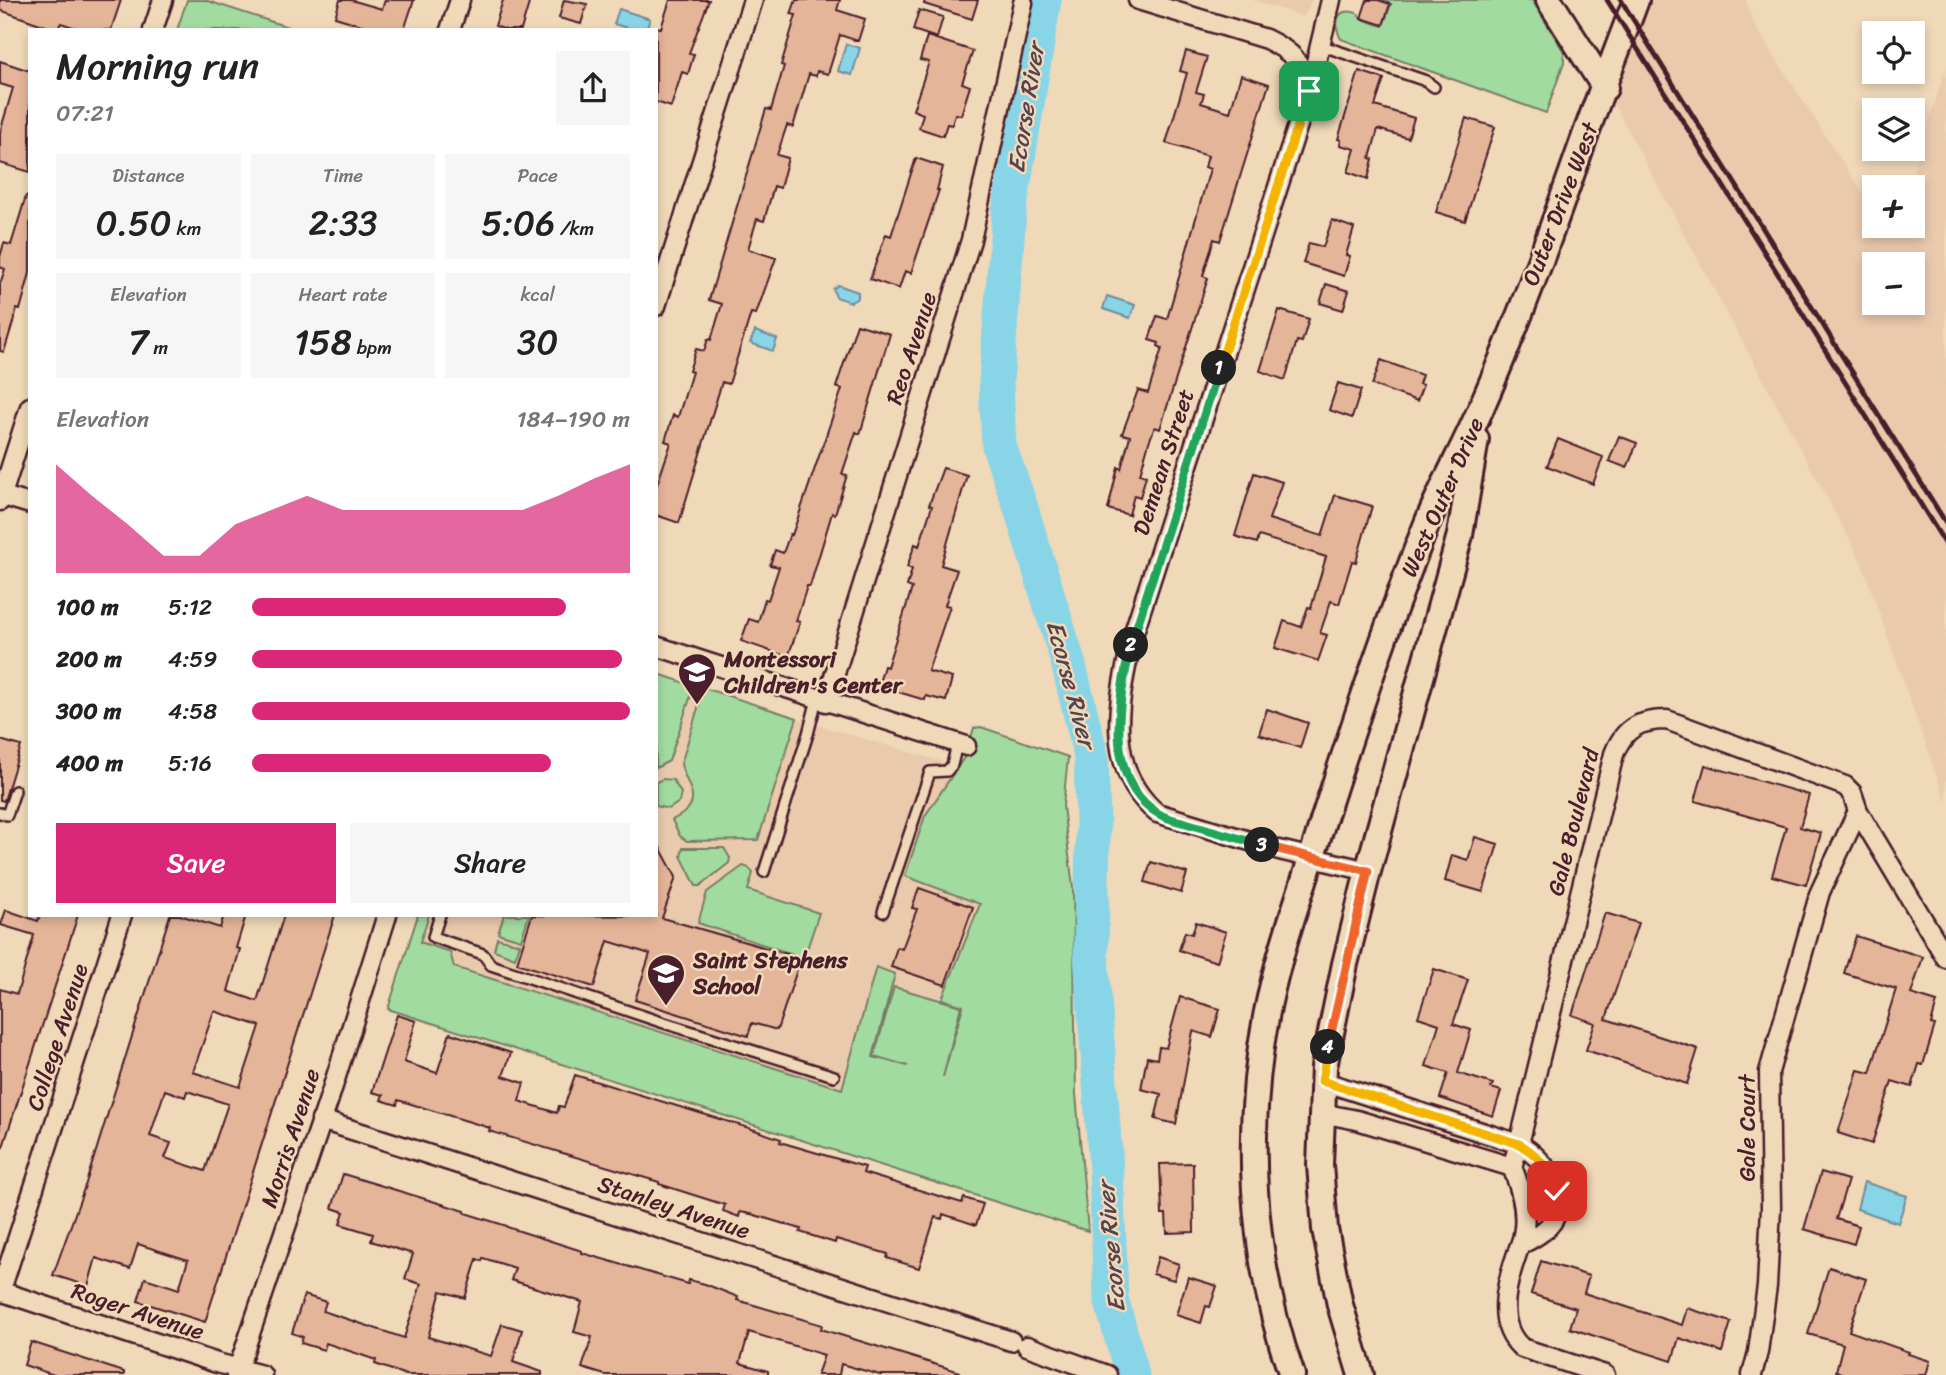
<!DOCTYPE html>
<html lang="en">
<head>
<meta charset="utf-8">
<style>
	body { margin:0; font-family:Sriracha,sans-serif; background:#f6f6f6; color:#222; height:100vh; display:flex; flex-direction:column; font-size:26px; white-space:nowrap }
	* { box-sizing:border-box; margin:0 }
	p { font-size:23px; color:#767676 }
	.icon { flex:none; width:38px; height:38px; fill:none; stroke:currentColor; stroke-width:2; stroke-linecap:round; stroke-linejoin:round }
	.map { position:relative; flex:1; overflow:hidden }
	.drawer { position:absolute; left:28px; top:28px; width:630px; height:889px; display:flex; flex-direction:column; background:#fff; border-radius:0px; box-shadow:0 4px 10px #0003 }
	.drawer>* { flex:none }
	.controls { position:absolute; left:1862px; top:21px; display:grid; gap:14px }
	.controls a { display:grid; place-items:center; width:63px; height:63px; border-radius:0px; background:#fff; box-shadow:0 4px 10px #0003; font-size:35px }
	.pin { position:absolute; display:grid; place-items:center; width:60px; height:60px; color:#fff; margin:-30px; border-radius:14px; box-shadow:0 4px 10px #0006 }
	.km { position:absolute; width:35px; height:35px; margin:-18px; border-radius:50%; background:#222; color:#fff; font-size:19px; line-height:35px; text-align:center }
	.round { display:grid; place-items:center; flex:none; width:74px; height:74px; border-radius:0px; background:#f6f6f6 }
	.headline { display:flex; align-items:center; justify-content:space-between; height:119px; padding:0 28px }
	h1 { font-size:38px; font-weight:600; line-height:52px }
	.stats { display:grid; grid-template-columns:repeat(3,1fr); gap:10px; height:119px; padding:7px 28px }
	.stats div { display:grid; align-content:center; border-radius:0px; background:#f6f6f6; text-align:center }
	.stats b { font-size:35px; font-weight:600 }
	.stats small { font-size:19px; font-weight:400 }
	.stats p { font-size:19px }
	.chart { height:196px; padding:14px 28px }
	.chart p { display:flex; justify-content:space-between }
	.chart svg { width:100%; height:126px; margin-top:7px; fill:#db2777; opacity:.7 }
	.cta { display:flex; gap:14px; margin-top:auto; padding:14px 28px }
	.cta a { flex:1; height:80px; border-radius:0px; background:#db2777; color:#fff; font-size:28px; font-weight:600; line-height:80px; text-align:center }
	.cta a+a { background:#f6f6f6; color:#222 }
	ul { padding:0 28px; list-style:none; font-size:23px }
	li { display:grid; grid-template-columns:112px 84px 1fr; align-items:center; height:52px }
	li i { height:18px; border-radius:9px; background:#db2777 }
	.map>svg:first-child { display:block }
</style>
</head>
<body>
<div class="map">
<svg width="1946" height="1375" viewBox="0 0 1946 1375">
	<rect width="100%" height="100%" fill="#f0d9b9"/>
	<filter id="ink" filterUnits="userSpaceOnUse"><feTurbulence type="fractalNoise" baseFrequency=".0143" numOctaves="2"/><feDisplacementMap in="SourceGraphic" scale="14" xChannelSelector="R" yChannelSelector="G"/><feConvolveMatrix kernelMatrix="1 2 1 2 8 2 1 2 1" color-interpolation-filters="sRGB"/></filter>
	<g filter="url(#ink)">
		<path fill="#eacaad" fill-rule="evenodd" d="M1252,0h60l-8,17z
			M1636,0h110l9,26 119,185v15h10l7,11 4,-11h18v-39h-5l38,-120v736l-85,-242 -256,-473zM1874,264h39v39h-39z
			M656,673l165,53 137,40 105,40 10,82 3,206 12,137 -700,-222 30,-94h238z"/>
		<path fill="#a2dba0" stroke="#767d66" stroke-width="2" d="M187,0h18l92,30h-120z
			M1380,0h152l32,52v10l-18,51 -205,-74c-6,-11 -7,-31 12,-27 9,2 3,2 9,6 5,4 15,6 21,8l8,-22z
			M656,673l38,13 -25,75 -13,7z
			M704,688l93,30 -39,122 -71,1 -7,-5 -8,-16c35,-17 15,-31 9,-56z
			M981,727l87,30 -5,49 10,82 3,206 12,137 -700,-222 30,-94h11l-9,27 30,10 4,15 388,122 34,-122 19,7 -22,83 35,9 -34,-10 20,-69 67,19 -18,71 20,-71 -21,-7 38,-95 -75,-28 20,-60 40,-60 9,-28z
			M663,779l10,1 8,13 -2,9 -10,7 -13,-3v-24z
			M683,848h41l6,10 -1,5 -29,23h-4l-15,-30z
			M743,866l6,2 4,5 -5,17 71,23 -15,45 -106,-35 9,-31z
			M504,915h25l-8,25 -23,-7z
			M497,938l23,6 -5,14 -21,-8z"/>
		<path fill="#88d5e7" stroke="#6f8c9c" stroke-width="2" d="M619,9l31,10 -4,11h-12l-20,-6z
			M846,44l14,4 -8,27 -14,-4z
			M838,285l20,7v6l-7,4 -15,-5 -3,-8z
			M1107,296l28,9 -5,13 -27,-9z
			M755,331l22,8 -4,12 -23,-8z
			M1864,1182l43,14 -9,27 -41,-14z"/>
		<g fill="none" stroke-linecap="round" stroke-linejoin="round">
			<path stroke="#88d5e7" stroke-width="35" d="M1044,0l-35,212 -13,170 3,64 21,59 48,157 23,94 2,65 -2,134 15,214 5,129 21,77"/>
		</g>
		<path fill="#e5b59a" stroke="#4a1f2b" stroke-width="2" fill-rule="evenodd" d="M0,0h121l-10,30h-29l-21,-7 -4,7 -57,-20z
			M340,0h11l31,9 3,-9h29l-10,30h-26l-43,-13z
			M503,0h27l-9,30h-15l-11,-4z
			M564,0l23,4 -6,20 -22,-6z
			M670,0h39l-20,53 5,1 -6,20 -6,-2 -11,35 -15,-5v-75l5,1z
			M796,0h44l-3,10 28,9 -7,22 -18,-6 -12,39 -11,-3 -1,5 -7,-2 -16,53 -6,-2 -10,30 11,3 -8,30 -6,-2 -10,35 -7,-2 -9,30 28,9 -20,56 -5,-1 -22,71 -7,-2 -43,141 -23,-8v-27l15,-45 -6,-2 8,-26 5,2 14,-45 -3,-1 7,-22 8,2 4,-12 3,1 11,-36 -13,-4 57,-191 5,1 13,-44 -3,-1 15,-50 -5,-1z
			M925,0h53l-6,19 -48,-15z
			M1367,0h11l12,4 -7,21 -22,-7z
			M919,10l24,7 -6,21 -24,-8z
			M927,36l46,15 -11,32 8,3 -9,29 -6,-1 -3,11 -5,-1 -4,12 -24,-8 4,-14 -10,-4 16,-48 -9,-2z
			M1186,51l21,6 -11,35 8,2 -3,9 29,9 11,-37 28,9 -49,157 -6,-2 -11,37 5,2 -48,151 -5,-2 -6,15 -9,32 6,2 -6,21 -6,-2 -5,20 -21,-6 10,-42 3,2 9,-33 -8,-2 16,-44 10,3 14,-45 -4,-2 1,-3 -10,-3 8,-24 10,3 43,-150 -5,-2 3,-11 -42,-13 21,-70 -7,-2z
			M0,61l30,10v101l-30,-9v-31l13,-44 -13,-4z
			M1359,71l25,8 -9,27 39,12 -6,20 -30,-9 -8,29 3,1 -5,20 -20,-7 7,-23 -15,-4 1,-5 -3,-1z
			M1466,118l29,9 -30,94 -29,-9z
			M916,158l27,9 -6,23h2l-28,83 -6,-2 -6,18 -29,-10 16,-45 5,2z
			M26,196h4v77l-10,37 -3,-1 -13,43 -4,-1v-67l5,-15 -5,-2v-10l4,-14 7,2z
			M1332,220l22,8 -8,27 4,1 -6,20 -41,-13 6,-20 14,4z
			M1326,284l23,7 -6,19 -23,-7z
			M1279,310l30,9 -7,23 -5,-1 -12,39 -25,-9z
			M857,324l33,10 -30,100 -4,-2 -14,42 5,1 -12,39 -3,-1 -22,73h-3l-11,35 4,1 -12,35 -47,-16 8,-22 9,3 7,-23 3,1 11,-33 -9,-2 5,-15 8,3 7,-19 2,1 50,-146 -6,-2z
			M1381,360l41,15 -3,9 4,1 -6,16 -45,-16z
			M1338,383l23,7 -9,28 -23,-8z
			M1619,436l18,7 -10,25 -18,-7z
			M1558,439l45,18 -10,27 -46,-18z
			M943,468l24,7 -26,90 16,5 -12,35 5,1 -22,65 24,7 -6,23 -20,-5 -1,4 -47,-14 6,-20 3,1 25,-79 -5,-2 5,-17 -5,-2 8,-23 4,2 13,-40 -3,-1z
			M1254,473l28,9 -13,37 53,17 13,-41 37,11 -16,56 -4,-1 -13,43 -8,-3 -11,32 7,2 -9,26 -43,-13 9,-27 17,6 7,-20 3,1 15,-51 -67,-21 -2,7 -22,-7z
			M1267,709l41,14 -8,25 -41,-14z
			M0,740l21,6 -17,55 -4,-1z
			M1705,765l104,30 -9,32 21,6 -15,52 -34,-9 14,-49 -91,-26z
			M1475,837l23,7 -15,48 -38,-11 7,-26 16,5z
			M656,840l20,37 -14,41 139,40 -24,72 -25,-7 -4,13 -113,-36 15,-46 -42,-13 -14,46 -77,-24 15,-48 124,1z
			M1151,862l36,11 -6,20 -36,-11z
			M919,888l54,19 -28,78 -54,-18 6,-20 5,2 15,-40 -5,-1z
			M6,910l32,11 2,-6h38l-75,232 -3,-1v-157l17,5 17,-59 -33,-10z
			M1605,913l33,10 -32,96 92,30 -11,35 -101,-34 9,-27 -23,-8z
			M170,915h10l40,13 4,-13h22l-10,33 4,1 -12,42 29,10 27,-86h51l-130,407 -67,-21 7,-23 34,11 9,-29 -50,-16 -8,25 -34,-11 -8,28 -35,-11 33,-92zM214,1011l46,15 -20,61 -47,-15zM165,1090l20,7 2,-6 41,13 -23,67 -40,-13 6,-15 -21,-7z
			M1196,922l30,10 -9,30 -38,-12 6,-18 7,2z
			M1856,936l67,21 -12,37 26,8 -6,22 4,1 -12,40 -4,-1 -7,23 -20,-6 -20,63 -34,-11 20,-63 12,3 26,-84 -52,-16z
			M1434,969l34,11 -15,44 18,6 -13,43 35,11 -2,4 10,3 -8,25 -53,-18 8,-25 -22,-7 13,-42 -21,-7z
			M1180,997l40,12 -8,28 -19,-6 -17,93 -21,-5 6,-25 -20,-5 6,-32 10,2 2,-12 7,1z
			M397,1015l19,6 -12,41 33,11 13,-40 61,20 -8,23 21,7 -5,18 38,12 2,-7 5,1 11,-32 174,53 32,11 -1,3 85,25 -2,6 99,30 2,-5 19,6 -7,21 -33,-11 -1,5 -7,-2 -16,51 -32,-10 1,-4 -52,-15 -1,4 -35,-11 1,-3 -50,-15 -11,-2 -1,5 -16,-6 2,-6 -66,-21v-2l-170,-51 1,-3 -92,-28 -1,5 -16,-5 2,-5 -11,-3z
			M1193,1163l1,69 -27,1 -1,-19h-4l-2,-50z
			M1821,1172l27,8 -12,39 23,7 -5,18 -50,-15z
			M343,1174l122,37v2l42,13v1l75,24v2l106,31 1,-4 16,4 33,13 -1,3 85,25 -1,4 139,43v3h-80l-39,-11 -2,11h-22l7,-20 -75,-23 -9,31 28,8v4h-163l-23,-7 10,-31 -18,-5 8,-30 -71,-22 4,-12 -32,-10 -1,3 -5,-2 -12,39 -24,-7 -13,46 63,19 11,-32 20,6 -9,32 29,10v3h-136l-31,-11 1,-4 -50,-17 -2,7 -23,-7 2,-6 -11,-4 12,-38 22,7 -3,9 81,27 17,-54 -16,-5 8,-25 -42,-13 2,-7 -33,-10 4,-12 -12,-4z
			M1158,1257l21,7 -5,16 -21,-6z
			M1541,1261l48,15 -5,17 98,32 5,-17 44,14 -9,30 -43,-14 -7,23 -102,-33 6,-20 -45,-14z
			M1829,1267l37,12 -17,52 60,21 -1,2 22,7 -4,14h-80l-10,-4 7,-27 -35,-10z
			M1188,1277l29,9 -7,21 -4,-1 -5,17 -25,-8z
			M31,1342l93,30v3h-70l-30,-10z"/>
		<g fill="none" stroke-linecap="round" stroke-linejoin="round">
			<defs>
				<path id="service" d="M1320,45l106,36 8,6
					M0,813l7,2 8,-24
					M764,872l44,-138 9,-35
					M883,912l47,-140 17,-1 5,-6 5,-21
					M440,915l-7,22 50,17 8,11 170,57 173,54"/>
				<path id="minor" d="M1138,0l128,39c27,13 35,22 43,52
					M1331,0l-22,91 -176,544c-14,62 -31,132 24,178l122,37 89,21
					M153,30l10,-30
					M450,30l10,-30
					M656,306l97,-306
					M0,495l30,9
					M0,501l30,-94
					M656,646l310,100
					M826,702l145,-462 52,-237
					M1322,1081l197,63c27,15 55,55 29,83 -8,8 -18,13 -28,18 10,-26 2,-54 -8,-78l7,-23 1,-4 94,-386c10,-26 25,-34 53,-34l178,66 7,7 6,18 88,147
					M1321,1113l36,7 155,47
					M321,1120l690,221
					M1520,1245c-11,30 -28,77 2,103l83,27
					M0,1291l217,72 45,12
					M0,1293l122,-378
					M1027,1346l80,29
					M236,1375l92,-273 59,-187
					M1752,1375l6,-23 9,-66 4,-78 -2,-136 51,-180 38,-81"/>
				<path id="secondary" d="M1549,0l56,88
					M1292,1375c-42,-118 -49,-250 -23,-373 13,-61 36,-121 54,-181 32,-99 64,-198 103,-295 16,-40 38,-78 55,-118 39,-89 72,-181 104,-272 16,-45 34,-90 51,-136
					M1361,1375l-21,-70 -15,-76 -5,-64 4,-98 21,-103 23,-93 92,-336 16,-96"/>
			</defs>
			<use href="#service" stroke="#4a1f2b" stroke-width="14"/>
			<use href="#minor" stroke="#4a1f2b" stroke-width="23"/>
			<use href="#secondary" stroke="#4a1f2b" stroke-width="30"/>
			<use href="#service" stroke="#f0d9b9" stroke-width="9"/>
			<use href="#minor" stroke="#f0d9b9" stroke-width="18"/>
			<use href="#secondary" stroke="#f0d9b9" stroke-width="24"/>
			<path stroke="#4a1f2b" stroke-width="5" d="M1607,0c114,181 226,363 339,545
				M1621,0l325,523"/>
		</g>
	</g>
	<g fill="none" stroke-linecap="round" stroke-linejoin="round" filter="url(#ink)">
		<defs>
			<path id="split-1" d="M1219,368l90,-277"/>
			<path id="split-2" d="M1131,645l88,-277"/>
			<path id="split-3" d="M1131,645c-12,52 -29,135 28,169 8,5 20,7 30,10 24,7 48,14 73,21"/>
			<path id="split-4" d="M1262,845l106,26 -40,176"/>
			<path id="split-5" d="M1328,1047l-6,34 197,63c20,11 31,26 38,47"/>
		</defs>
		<use href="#split-1" stroke="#fff" stroke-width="14"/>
		<use href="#split-2" stroke="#fff" stroke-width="14"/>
		<use href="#split-3" stroke="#fff" stroke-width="14"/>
		<use href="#split-4" stroke="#fff" stroke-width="14"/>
		<use href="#split-5" stroke="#fff" stroke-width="14"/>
		<use href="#split-1" stroke="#f5b400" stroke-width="9"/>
		<use href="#split-2" stroke="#22a559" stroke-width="9"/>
		<use href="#split-3" stroke="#22a559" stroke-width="9"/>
		<use href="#split-4" stroke="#f0652b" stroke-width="9"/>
		<use href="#split-5" stroke="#f5b400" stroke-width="9"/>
	</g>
	<defs>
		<symbol id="school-pin" viewBox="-11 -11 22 30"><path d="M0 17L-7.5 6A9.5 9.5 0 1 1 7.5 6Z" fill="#4a1f2b" stroke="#f0d9b9"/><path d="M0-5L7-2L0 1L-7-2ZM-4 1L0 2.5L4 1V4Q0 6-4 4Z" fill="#fff"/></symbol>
	</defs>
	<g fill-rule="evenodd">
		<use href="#school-pin" x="675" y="650" width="44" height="60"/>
		<use href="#school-pin" x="644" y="951" width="44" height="60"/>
	</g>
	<g text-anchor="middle" stroke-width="5" stroke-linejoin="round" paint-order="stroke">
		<g font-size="23" fill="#4a1f2b" stroke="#f0d9b9">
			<text transform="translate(1560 204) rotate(-69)" y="8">Outer Drive West</text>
			<text transform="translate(911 348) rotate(-72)" y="8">Reo Avenue</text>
			<text transform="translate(1163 462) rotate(-72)" y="8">Demean Street</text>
			<text transform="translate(1442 497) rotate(-66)" y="8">West Outer Drive</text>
			<text transform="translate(1573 822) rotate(-76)" y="8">Gale Boulevard</text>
			<text transform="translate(57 1037) rotate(-72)" y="8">College Avenue</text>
			<text transform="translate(1747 1128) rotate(-90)" y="8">Gale Court</text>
			<text transform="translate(290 1138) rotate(-72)" y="8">Morris Avenue</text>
			<text transform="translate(674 1207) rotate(18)" y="8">Stanley Avenue</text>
			<text transform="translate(138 1311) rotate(18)" y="8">Roger Avenue</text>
		</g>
		<g font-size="23" font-weight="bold" fill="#4a1f2b" stroke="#f0d9b9" text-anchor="start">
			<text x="724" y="667">Montessori<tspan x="724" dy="26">Children's Center</tspan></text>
			<text x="693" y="968">Saint Stephens<tspan x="693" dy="26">School</tspan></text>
		</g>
		<g font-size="24" font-style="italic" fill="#564351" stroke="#f0d9b9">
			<text transform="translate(1026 108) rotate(-81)" y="8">Ecorse River</text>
			<text transform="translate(1071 684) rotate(75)" y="8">Ecorse River</text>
			<text transform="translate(1111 1247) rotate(-95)" y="8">Ecorse River</text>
		</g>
	</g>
</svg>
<div class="controls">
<a><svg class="icon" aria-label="locate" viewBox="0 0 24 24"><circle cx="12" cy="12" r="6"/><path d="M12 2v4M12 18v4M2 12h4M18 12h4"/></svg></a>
<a><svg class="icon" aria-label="layers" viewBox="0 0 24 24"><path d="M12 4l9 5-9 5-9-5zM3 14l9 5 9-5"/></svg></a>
<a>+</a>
<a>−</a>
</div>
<div class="pin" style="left:1309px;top:91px;background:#1e9e55"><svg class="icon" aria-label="arrive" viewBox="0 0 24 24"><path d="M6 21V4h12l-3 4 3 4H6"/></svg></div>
<div class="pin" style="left:1557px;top:1191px;background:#d93025"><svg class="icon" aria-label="check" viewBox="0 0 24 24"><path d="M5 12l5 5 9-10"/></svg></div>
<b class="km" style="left:1219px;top:368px">1</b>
<b class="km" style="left:1131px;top:645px">2</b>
<b class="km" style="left:1262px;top:845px">3</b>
<b class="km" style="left:1328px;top:1047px">4</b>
<section class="drawer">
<div class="headline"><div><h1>Morning run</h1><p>07:21</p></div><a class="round"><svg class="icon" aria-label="share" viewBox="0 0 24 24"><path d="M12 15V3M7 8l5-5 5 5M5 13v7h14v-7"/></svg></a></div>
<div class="stats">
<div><p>Distance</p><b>0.50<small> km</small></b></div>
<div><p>Time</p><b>2:33</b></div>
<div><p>Pace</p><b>5:06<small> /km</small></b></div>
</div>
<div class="stats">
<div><p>Elevation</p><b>7<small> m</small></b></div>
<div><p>Heart rate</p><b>158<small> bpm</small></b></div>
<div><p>kcal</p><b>30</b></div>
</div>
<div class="chart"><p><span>Elevation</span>184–190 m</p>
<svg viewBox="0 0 160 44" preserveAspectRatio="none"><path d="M0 44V6L10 17L20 27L30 38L40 38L50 27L60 22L70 17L80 22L90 22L100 22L110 22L120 22L130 22L140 17L150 11L160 6V44z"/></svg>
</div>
<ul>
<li><b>100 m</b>5:12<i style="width:83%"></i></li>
<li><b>200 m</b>4:59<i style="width:98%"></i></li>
<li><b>300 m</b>4:58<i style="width:100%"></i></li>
<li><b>400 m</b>5:16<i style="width:79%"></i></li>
</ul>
<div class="cta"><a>Save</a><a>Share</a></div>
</section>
</div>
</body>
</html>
